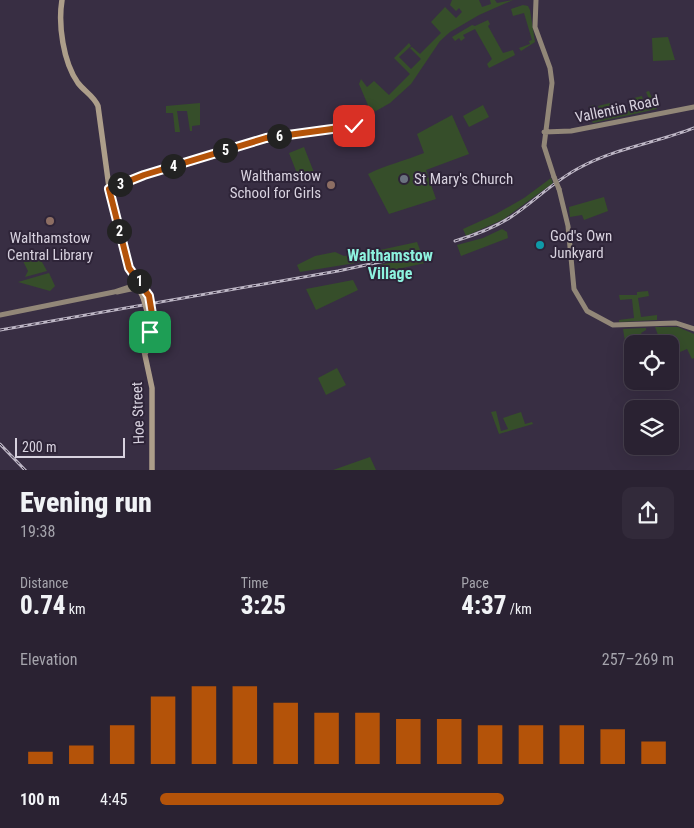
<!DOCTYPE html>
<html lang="en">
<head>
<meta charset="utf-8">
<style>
	body { margin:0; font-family:"Roboto Condensed",sans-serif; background:#322a3a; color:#f1f3f6; height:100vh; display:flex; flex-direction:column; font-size:19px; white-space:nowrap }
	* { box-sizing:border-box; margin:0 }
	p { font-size:16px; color:#a5a4ac }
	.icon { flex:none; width:28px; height:28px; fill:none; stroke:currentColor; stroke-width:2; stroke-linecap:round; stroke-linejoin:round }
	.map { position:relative; height:470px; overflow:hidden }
	.details { display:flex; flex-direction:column; background:#2a2232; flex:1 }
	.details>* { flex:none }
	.fabs { position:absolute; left:624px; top:335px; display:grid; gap:10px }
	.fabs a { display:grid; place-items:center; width:55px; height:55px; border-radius:10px; background:#2a2232; box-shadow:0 5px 20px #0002,0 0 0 1px #463f4d; font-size:25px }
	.scale { position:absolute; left:15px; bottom:12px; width:110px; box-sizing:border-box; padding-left:5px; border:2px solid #d8d2df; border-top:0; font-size:14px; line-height:18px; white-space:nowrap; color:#d8d2df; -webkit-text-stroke:4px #2e2438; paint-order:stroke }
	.pin { position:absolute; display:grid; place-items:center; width:42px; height:42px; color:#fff; margin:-21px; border-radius:10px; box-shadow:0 2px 8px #0006 }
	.km { position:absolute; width:25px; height:25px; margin:-12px; border-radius:50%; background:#222; color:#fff; font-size:14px; line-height:25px; text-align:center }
	.round { display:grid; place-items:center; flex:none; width:52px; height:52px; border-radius:10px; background:#322a3a }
	.head { display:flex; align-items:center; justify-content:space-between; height:85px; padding:0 20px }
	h1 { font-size:28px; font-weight:800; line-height:38px }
	.figures { display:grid; grid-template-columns:repeat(3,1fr); gap:8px; height:85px; padding:5px 20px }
	.figures div { display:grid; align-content:center }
	.figures b { font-size:25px; font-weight:800 }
	.figures small { font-size:14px; font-weight:400 }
	.figures p { font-size:14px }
	.chart { height:140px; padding:10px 20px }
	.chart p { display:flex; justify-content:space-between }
	.chart svg { width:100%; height:90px; margin-top:5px; stroke:#b45309; stroke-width:6 }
	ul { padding:0 20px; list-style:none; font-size:16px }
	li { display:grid; grid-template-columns:80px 60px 1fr; align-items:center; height:38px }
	li i { height:12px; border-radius:6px; background:#b45309 }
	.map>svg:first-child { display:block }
</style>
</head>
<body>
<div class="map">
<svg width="694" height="471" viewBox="0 0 694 471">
	<rect width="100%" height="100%" fill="#382e43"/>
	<path fill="#364e2a" d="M452,0h27l3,7 9,-3 -1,-4h5l2,3 16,-3 -34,15 -29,17 -10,9 -29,43 -21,19 -14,8 -6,-1 -11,-26 2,-5 6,8 7,-6 15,14 21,-21 -16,-16 15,-15 2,3 -12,11 12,12 10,-10 -11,-11 2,-1 8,7 21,-21 -10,-11 14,-15 11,11 6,-6 -3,-4 -3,3 -6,-6z
		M523,5l5,1 2,4 5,32 -14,9 -2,-3 11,-4 -1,-3 3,-1 -8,-27 -11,3 -2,-7z
		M488,20l2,4 -2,2 15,27 10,-3 2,5 -26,13 -2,-4 5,-5 -17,-30 -12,6 2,3 -4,3 -2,-3 -4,3 -3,-4 20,-12 3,1z
		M668,37l7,23 -22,1 -1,-23z
		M649,91l8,18 -64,14 -5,-8 4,-1 -4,-7 6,-2 1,14 6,-2 -3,-11 12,-3 4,11 19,-4 -3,-11 12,-3 3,11 7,-1 -6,-14z
		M200,103v22l-8,1v5h-2l-3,-20h-10l3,21h-5l-2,-19h-7v-7z
		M483,105l6,12 -20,10 -6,-11z
		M452,115l17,39 -43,16 10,29 -47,15 -21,-40c18,-9 36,-13 56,-21l-7,-19z
		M304,147l11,28 -15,6 -11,-28z
		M551,178l2,5 -49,36 -38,17 -3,-7 33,-15 28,-16z
		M604,197l4,14 -24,9 -2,-5 -12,2 -1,-10z
		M502,229l5,3 1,6 -47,18 -4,-11 26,-7z
		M417,242l3,8 -39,9 -1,-9z
		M375,249l-1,11 -74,12 -3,-7 18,-9 20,-4 9,4 24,-3z
		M37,253l10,18 -22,6 3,-6 -5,-10 3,-4h8z
		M423,256l2,7 -45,10v-8z
		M49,273l6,13 -5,5 -32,-9z
		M353,280l5,10 -42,20 -10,-21z
		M648,291l1,5 -11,2 3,19 16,-2v5l-38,2v-2l15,-2 -2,-19 -12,1 -1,-5h18v-3z
		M655,327h23l16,7v24l-2,1 -5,-10 -7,3 -6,-14 -13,5z
		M646,328v2l-5,3 3,5 -12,6v10h-5l-4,-25z
		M337,368l9,17 -20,10 -8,-17z
		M496,411l5,20 7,-2 -5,-11 18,-6 4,12 7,-2 1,2 -34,10 -8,-22z
		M370,457l6,13h-43z"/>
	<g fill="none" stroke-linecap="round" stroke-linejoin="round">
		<path stroke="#928778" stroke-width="5" d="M536,0l-1,27 15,41 2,15 -8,63 10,31
			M544,132l27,-1 123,-24
			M109,189l35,-14 120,-36 105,-17
			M559,189l9,37 6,63 13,22 26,14 63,-2 18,6
			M117,292l23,-5
			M0,315l114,-23 27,-9"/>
		<path stroke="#ad9e8a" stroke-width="5.5" d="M62,0c-4,24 1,62 16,83 6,8 16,13 20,23l13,96 18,66 14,29
			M132,273l12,13 5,10
			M147,311l1,10 -5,25 9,42v83
			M146,352l7,-30 -1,-12"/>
		<defs>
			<path id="rail" d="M455,241c20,-6 39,-13 56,-24 24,-16 43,-36 68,-49 36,-20 77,-25 115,-40
				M0,330l338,-59 84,-18
				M0,444l26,27"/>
		</defs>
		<use href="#rail" stroke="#bdb6c5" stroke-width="3"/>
		<use href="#rail" stroke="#2e2438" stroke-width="1" stroke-dasharray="4" stroke-linecap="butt"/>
		<path stroke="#928778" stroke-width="5" d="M554,177l5,12"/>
		<path stroke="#ad9e8a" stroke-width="5.5" d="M149,296l3,14
			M143,297l4,14"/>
	</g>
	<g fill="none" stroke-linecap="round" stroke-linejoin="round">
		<defs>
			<path id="route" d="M150,332l3,-12 -4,-24 -20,-28 -20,-79 35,-14 122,-37 88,-12"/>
		</defs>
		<use href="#route" stroke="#fff" stroke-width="10"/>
		<use href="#route" stroke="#b45309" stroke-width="6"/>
	</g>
	<circle fill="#6b7280" stroke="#2e2438" stroke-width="2" cx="404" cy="179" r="5"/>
	<g fill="#8d6e63" stroke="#2e2438" stroke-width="2">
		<circle cx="331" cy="185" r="5"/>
		<circle cx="50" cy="221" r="5"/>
	</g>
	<circle fill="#0f9aa8" stroke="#2e2438" stroke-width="2" cx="540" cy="245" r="5"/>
	<g text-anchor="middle" stroke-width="4" stroke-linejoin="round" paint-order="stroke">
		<g font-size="15" fill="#d8d2df" stroke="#2e2438">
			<text transform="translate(617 109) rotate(-12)" y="5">Vallentin Road</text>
			<text transform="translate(138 413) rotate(-92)" y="5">Hoe Street</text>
		</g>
		<g font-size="15" fill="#d8d2df" stroke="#2e2438" text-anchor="start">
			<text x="321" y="181" text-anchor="end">Walthamstow<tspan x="321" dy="17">School for Girls</tspan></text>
			<text x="414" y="184">St Mary's Church</text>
			<text x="550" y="241">God's Own<tspan x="550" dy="17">Junkyard</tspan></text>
			<text x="50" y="243" text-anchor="middle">Walthamstow<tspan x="50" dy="17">Central Library</tspan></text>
		</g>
		<g font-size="16" font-weight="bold" fill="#8df3df" stroke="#2e2438">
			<text x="390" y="261">Walthamstow<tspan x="390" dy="18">Village</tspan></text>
		</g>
	</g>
</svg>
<div class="fabs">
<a><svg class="icon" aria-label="locate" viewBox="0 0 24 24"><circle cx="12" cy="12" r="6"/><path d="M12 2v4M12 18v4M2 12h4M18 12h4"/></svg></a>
<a><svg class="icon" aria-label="layers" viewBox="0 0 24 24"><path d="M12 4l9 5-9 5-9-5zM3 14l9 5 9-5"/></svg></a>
</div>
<div class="scale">200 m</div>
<div class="pin" style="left:150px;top:332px;background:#1e9e55"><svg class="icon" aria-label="arrive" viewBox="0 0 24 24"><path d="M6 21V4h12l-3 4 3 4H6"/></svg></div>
<div class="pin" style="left:354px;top:126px;background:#d93025"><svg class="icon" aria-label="check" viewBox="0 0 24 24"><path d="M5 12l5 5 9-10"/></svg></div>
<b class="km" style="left:139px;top:281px">1</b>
<b class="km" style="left:119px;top:231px">2</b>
<b class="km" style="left:120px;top:184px">3</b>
<b class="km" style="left:173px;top:166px">4</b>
<b class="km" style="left:225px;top:150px">5</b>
<b class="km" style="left:279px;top:136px">6</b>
</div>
<section class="details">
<div class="head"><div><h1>Evening run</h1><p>19:38</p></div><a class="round"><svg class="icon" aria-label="share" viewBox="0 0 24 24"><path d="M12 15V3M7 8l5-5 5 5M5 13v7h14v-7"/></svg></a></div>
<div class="figures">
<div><p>Distance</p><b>0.74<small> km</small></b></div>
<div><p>Time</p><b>3:25</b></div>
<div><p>Pace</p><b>4:37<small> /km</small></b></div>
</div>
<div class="chart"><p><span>Elevation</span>257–269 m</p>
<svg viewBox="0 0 160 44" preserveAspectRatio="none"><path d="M5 44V38M15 44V35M25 44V25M35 44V11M45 44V6M55 44V6M65 44V14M75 44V19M85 44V19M95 44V22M105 44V22M115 44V25M125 44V25M135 44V25M145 44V27M155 44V33"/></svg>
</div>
<ul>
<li><b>100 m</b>4:45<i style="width:67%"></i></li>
</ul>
</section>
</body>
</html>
